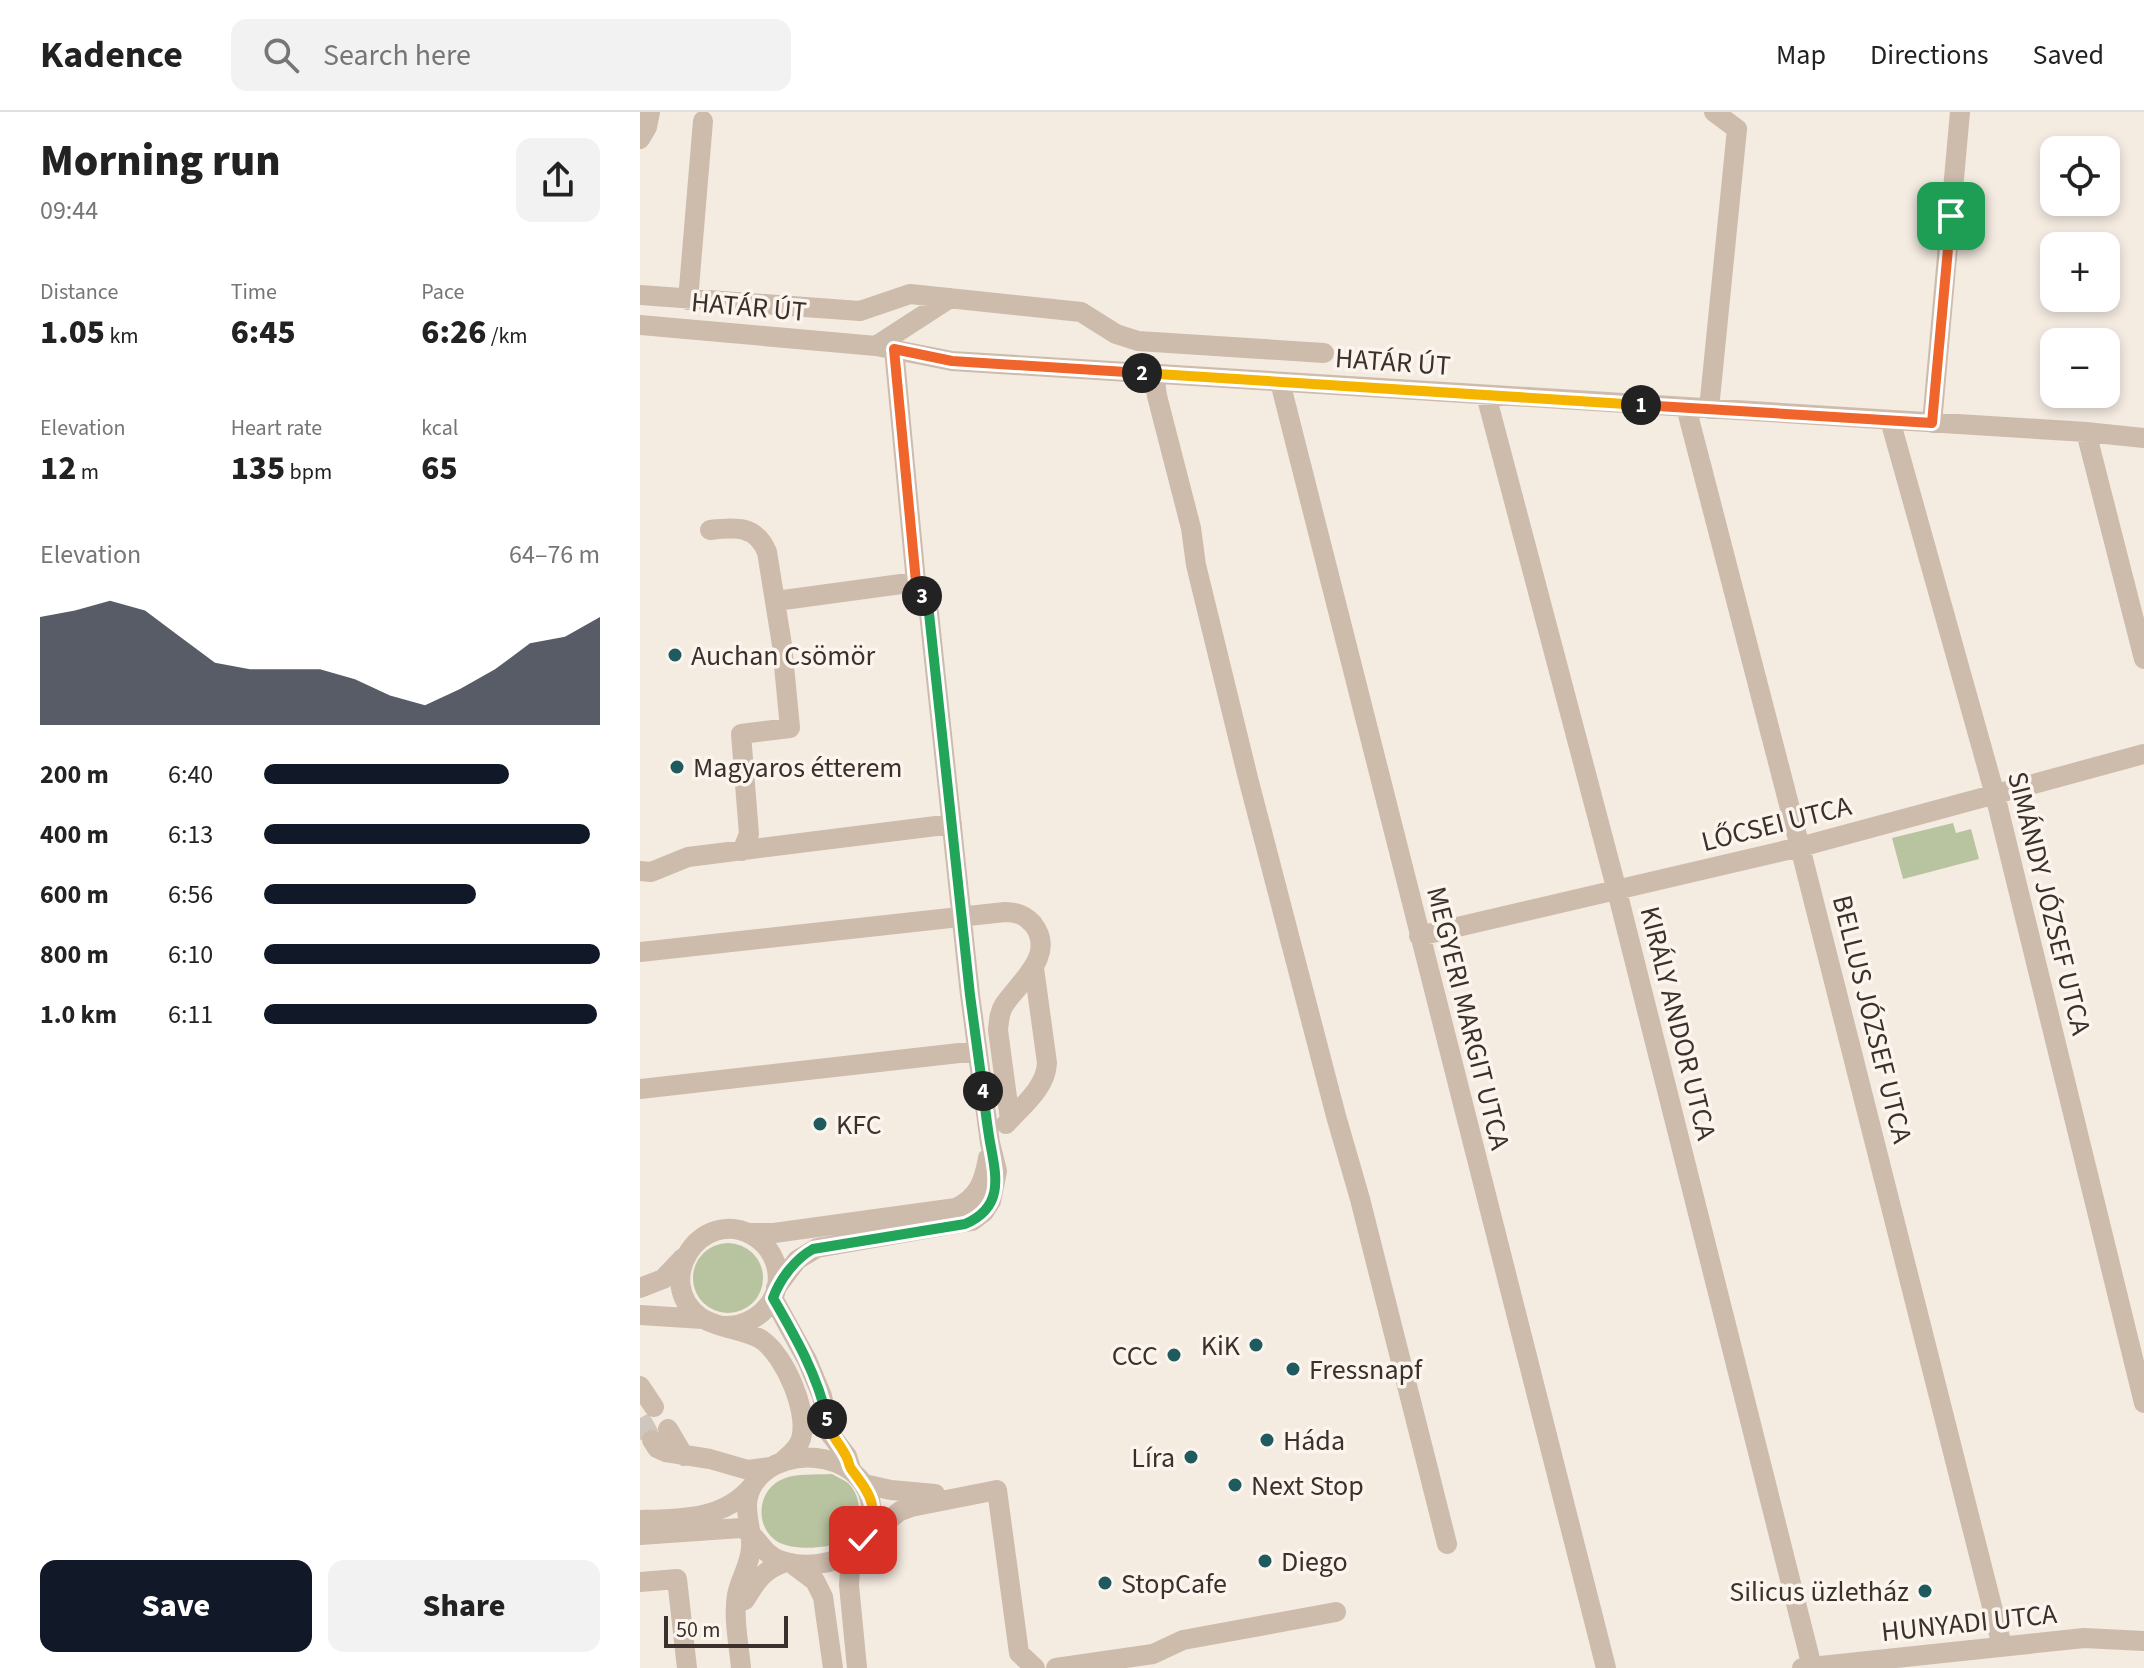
<!DOCTYPE html>
<html lang="en">
<head>
<meta charset="utf-8">
<style>
	body { margin:0; font-family:"Source Sans 3",sans-serif; background:#f2f2f2; color:#222; height:100vh; display:flex; flex-direction:column; font-size:30px; white-space:nowrap }
	* { box-sizing:border-box; margin:0 }
	p { font-size:26px; color:#767676 }
	.icon { flex:none; width:44px; height:44px; fill:none; stroke:currentColor; stroke-width:2; stroke-linecap:round; stroke-linejoin:round }
	.map { position:relative; flex:1; overflow:hidden }
	.side { display:flex; flex-direction:column; background:#fff; width:640px }
	.side>* { flex:none }
	.fabs { position:absolute; left:1400px; top:24px; display:grid; gap:16px }
	.fabs a { display:grid; place-items:center; width:80px; height:80px; border-radius:16px; background:#fff; box-shadow:0 4px 12px #0003; font-size:40px }
	.scale { position:absolute; left:24px; bottom:20px; width:124px; box-sizing:border-box; padding-left:8px; border:4px solid #3b302b; border-top:0; font-size:22px; line-height:28px; white-space:nowrap; color:#3b302b; -webkit-text-stroke:6px #fbf5ee; paint-order:stroke }
	.pin { position:absolute; display:grid; place-items:center; width:68px; height:68px; color:#fff; margin:-34px; border-radius:16px; box-shadow:0 4px 12px #0006 }
	.km { position:absolute; width:40px; height:40px; margin:-20px; border-radius:50%; background:#222; color:#fff; font-size:22px; line-height:40px; text-align:center }
	.round { display:grid; place-items:center; flex:none; width:84px; height:84px; border-radius:16px; background:#f2f2f2 }
	.head { display:flex; align-items:center; justify-content:space-between; height:136px; padding:0 40px }
	h1 { font-size:44px; font-weight:800; line-height:60px }
	.metrics { display:grid; grid-template-columns:repeat(3,1fr); gap:12px; height:136px; padding:8px 40px }
	.metrics div { display:grid; align-content:center }
	.metrics b { font-size:34px; font-weight:800 }
	.metrics small { font-size:22px; font-weight:400 }
	.metrics p { font-size:22px }
	.chart { height:224px; padding:16px 40px }
	.chart p { display:flex; justify-content:space-between }
	.chart svg { width:100%; height:144px; margin-top:8px; fill:#111827; opacity:.7 }
	.cta { display:flex; gap:16px; margin-top:auto; padding:16px 40px }
	.cta a { flex:1; height:92px; border-radius:16px; background:#111827; color:#fff; font-size:32px; font-weight:800; line-height:92px; text-align:center }
	.cta a+a { background:#f2f2f2; color:#222 }
	ul { padding:0 40px; list-style:none; font-size:26px }
	li { display:grid; grid-template-columns:128px 96px 1fr; align-items:center; height:60px }
	li i { height:20px; border-radius:10px; background:#111827 }
	header { display:flex; align-items:center; gap:48px; box-sizing:border-box; height:112px; padding:0 40px; background:#fff; border-bottom:2px solid #e0e0e0 }
	header strong { font-size:38px }
	nav { display:flex; gap:44px; margin-inline-start:auto; font-size:28px }
	.search { width:560px; height:72px; background:#f2f2f2; display:flex; align-items:center; gap:20px; box-sizing:border-box; padding:0 28px; border-radius:16px; color:#767676; font-size:30px }
	main { display:flex; flex:1; min-height:0 }
	.map>svg:first-child { display:block }
</style>
</head>
<body>
<header>
<strong>Kadence</strong>
<div class="search"><svg class="icon" aria-label="search" viewBox="0 0 24 24"><circle cx="10" cy="10" r="6"/><path d="M15 15l6 6"/></svg>Search here</div>
<nav><a>Map</a><a>Directions</a><a>Saved</a></nav>
</header>
<main>
<section class="side">
<div class="head"><div><h1>Morning run</h1><p>09:44</p></div><a class="round"><svg class="icon" aria-label="share" viewBox="0 0 24 24"><path d="M12 15V3M7 8l5-5 5 5M5 13v7h14v-7"/></svg></a></div>
<div class="metrics">
<div><p>Distance</p><b>1.05<small> km</small></b></div>
<div><p>Time</p><b>6:45</b></div>
<div><p>Pace</p><b>6:26<small> /km</small></b></div>
</div>
<div class="metrics">
<div><p>Elevation</p><b>12<small> m</small></b></div>
<div><p>Heart rate</p><b>135<small> bpm</small></b></div>
<div><p>kcal</p><b>65</b></div>
</div>
<div class="chart"><p><span>Elevation</span>64–76 m</p>
<svg viewBox="0 0 160 44" preserveAspectRatio="none"><path d="M0 44V11L10 9L20 6L30 9L40 17L50 25L60 27L70 27L80 27L90 30L100 35L110 38L120 33L130 27L140 19L150 17L160 11V44z"/></svg>
</div>
<ul>
<li><b>200 m</b>6:40<i style="width:73%"></i></li>
<li><b>400 m</b>6:13<i style="width:97%"></i></li>
<li><b>600 m</b>6:56<i style="width:63%"></i></li>
<li><b>800 m</b>6:10<i style="width:100%"></i></li>
<li><b>1.0 km</b>6:11<i style="width:99%"></i></li>
</ul>
<div class="cta"><a>Save</a><a>Share</a></div>
</section>
<div class="map">
<svg width="1504" height="1556" viewBox="0 0 1504 1556">
	<rect width="100%" height="100%" fill="#f4ebe1"/>
	<path fill="#b8c4a0" d="M1313,711l3,10 15,-4 8,30 -76,20 -11,-41z
		M53 1166a35 35 0 1 1 70 0a35 35 0 1 1-70 0Z
		M192,1362c5,3 12,6 16,9 17,16 14,48 -7,59 -15,7 -52,9 -66,-2 -21,-16 -17,-51 8,-61 14,-6 33,-4 49,-5z"/>
	<g fill="none" stroke-linecap="round" stroke-linejoin="round">
		<path stroke="#cfc6bd" stroke-width="20" stroke-dasharray="20 10" stroke-linecap="butt" d="M0,1306l12,22"/>
		<path stroke="#cdbbac" stroke-width="20" d="M0,27l7,-12 3,-15
			M0,183l220,16 50,-17 171,18 35,22 22,7 186,12
			M48,188l15,-179
			M0,213l236,21 76,15 1134,71 58,6
			M236,234l74,-48
			M514,262l3,22 34,132 5,37 52,213 88,338 24,83 87,345
			M640,270l326,1286
			M846,283l131,496 195,776
			M1046,295l114,440 202,799
			M1069,297l28,-280 -23,-17
			M1250,308l105,375 149,608
			M1292,311l28,-311
			M1446,320l58,227
			M70,418c25,-3 46,-5 57,22l15,93 8,83 -49,6 8,100 -7,17
			M136,489l140,-19
			M0,759l11,1 37,-15 264,-33
			M779,824l381,-89 344,-93
			M0,840l365,-40c12,0 20,3 28,12 24,31 -14,58 -29,81 -5,8 -5,16 -6,25l12,90
			M0,977l337,-38
			M366,1012c16,-18 40,-36 41,-61l-13,-95
			M109,1121h25l182,-25c23,-11 28,-27 32,-50
			M0,1176l23,-9 20,-21
			M136,1176l21,-28 20,-12 155,-27 12,-9 7,-11 6,-30 -7,-28 -20,-148 -41,-382 -13,-31 -22,-233
			M133,1186l34,62 15,36 8,38 17,22 4,13
			M0,1203l63,4
			M83,1214c34,2 64,-29 52,-64 -4,-11 -12,-21 -23,-27 -52,-28 -100,47 -52,82 9,6 18,8 28,11 11,3 25,6 34,12 23,16 47,72 39,99 -3,10 -12,16 -19,23
			M0,1274l14,21
			M28,1317l16,27
			M12,1328l5,8 9,4 44,7 38,11 23,-3
			M224,1372l27,6 44,4
			M0,1408c41,-1 84,0 112,-34
			M0,1423l101,-7c17,6 20,27 41,33 21,7 53,4 70,-10 11,-9 19,-23 19,-37 4,-60 -87,-75 -117,-31 -15,23 -1,42 -3,65 -1,17 -11,31 -14,47 -4,23 2,50 4,73
			M223,1428l37,-29 11,-4 86,-17 22,163 16,15
			M211,1440l-2,33 8,83
			M151,1451l24,18 8,16 10,71
			M0,1470l37,-3 10,89
			M105,1488c11,-19 19,-31 41,-38
			M416,1556l97,-14 30,-14 153,-28
			M1162,1556l282,-30 60,3"/>
	</g>
	<g fill="none" stroke-linecap="round" stroke-linejoin="round">
		<defs>
			<path id="split-1" d="M1001,293l291,18 19,-207"/>
			<path id="split-2" d="M502,261l499,32"/>
			<path id="split-3" d="M282,484l-6,-14 -22,-233 58,12 190,12"/>
			<path id="split-4" d="M282,484l7,17 41,382 13,96"/>
			<path id="split-5" d="M187,1307c-9,-43 -32,-83 -54,-121 7,-19 22,-39 40,-49l152,-25c40,-17 31,-49 25,-82 -3,-17 -5,-34 -7,-51"/>
			<path id="split-6" d="M187,1307c3,17 13,24 20,39 2,4 2,9 5,12 19,26 29,37 11,70"/>
		</defs>
		<use href="#split-1" stroke="#fff" stroke-width="16"/>
		<use href="#split-2" stroke="#fff" stroke-width="16"/>
		<use href="#split-3" stroke="#fff" stroke-width="16"/>
		<use href="#split-4" stroke="#fff" stroke-width="16"/>
		<use href="#split-5" stroke="#fff" stroke-width="16"/>
		<use href="#split-6" stroke="#fff" stroke-width="16"/>
		<use href="#split-1" stroke="#f0652b" stroke-width="10"/>
		<use href="#split-2" stroke="#f5b400" stroke-width="10"/>
		<use href="#split-3" stroke="#f0652b" stroke-width="10"/>
		<use href="#split-4" stroke="#22a559" stroke-width="10"/>
		<use href="#split-5" stroke="#22a559" stroke-width="10"/>
		<use href="#split-6" stroke="#f5b400" stroke-width="10"/>
	</g>
	<g fill="#1f5a5e" stroke="#fbf5ee" stroke-width="3">
		<circle cx="35" cy="543" r="8"/>
		<circle cx="37" cy="655" r="8"/>
		<circle cx="180" cy="1012" r="8"/>
		<circle cx="616" cy="1233" r="8"/>
		<circle cx="534" cy="1243" r="8"/>
		<circle cx="653" cy="1257" r="8"/>
		<circle cx="627" cy="1328" r="8"/>
		<circle cx="551" cy="1345" r="8"/>
		<circle cx="595" cy="1373" r="8"/>
		<circle cx="625" cy="1449" r="8"/>
		<circle cx="465" cy="1471" r="8"/>
		<circle cx="1285" cy="1479" r="8"/>
	</g>
	<g text-anchor="middle" stroke-width="7" stroke-linejoin="round" paint-order="stroke">
		<g font-size="28" fill="#3b302b" stroke="#fbf5ee">
			<text transform="translate(109 194) rotate(5)" y="10">HATÁR ÚT</text>
			<text transform="translate(753 249) rotate(4)" y="10">HATÁR ÚT</text>
			<text transform="translate(1136 711) rotate(-14)" y="10">LŐCSEI UTCA</text>
			<text transform="translate(1410 791) rotate(76)" y="10">SIMÁNDY JÓZSEF UTCA</text>
			<text transform="translate(829 906) rotate(76)" y="10">MEGYERI MARGIT UTCA</text>
			<text transform="translate(1233 907) rotate(76)" y="10">BELLUS JÓZSEF UTCA</text>
			<text transform="translate(1039 911) rotate(76)" y="10">KIRÁLY ANDOR UTCA</text>
			<text transform="translate(1329 1510) rotate(-6)" y="10">HUNYADI UTCA</text>
		</g>
		<g font-size="28" fill="#3b302b" stroke="#fbf5ee" text-anchor="start">
			<text x="51" y="553">Auchan Csömör</text>
			<text x="53" y="665">Magyaros étterem</text>
			<text x="196" y="1022">KFC</text>
			<text x="600" y="1243" text-anchor="end">KiK</text>
			<text x="518" y="1253" text-anchor="end">CCC</text>
			<text x="669" y="1267">Fressnapf</text>
			<text x="643" y="1338">Háda</text>
			<text x="535" y="1355" text-anchor="end">Líra</text>
			<text x="611" y="1383">Next Stop</text>
			<text x="641" y="1459">Diego</text>
			<text x="481" y="1481">StopCafe</text>
			<text x="1269" y="1489" text-anchor="end">Silicus üzletház</text>
		</g>
	</g>
</svg>
<div class="fabs">
<a><svg class="icon" aria-label="locate" viewBox="0 0 24 24"><circle cx="12" cy="12" r="6"/><path d="M12 2v4M12 18v4M2 12h4M18 12h4"/></svg></a>
<a>+</a>
<a>−</a>
</div>
<div class="scale">50 m</div>
<div class="pin" style="left:1311px;top:104px;background:#1e9e55"><svg class="icon" aria-label="arrive" viewBox="0 0 24 24"><path d="M6 21V4h12l-3 4 3 4H6"/></svg></div>
<div class="pin" style="left:223px;top:1428px;background:#d93025"><svg class="icon" aria-label="check" viewBox="0 0 24 24"><path d="M5 12l5 5 9-10"/></svg></div>
<b class="km" style="left:1001px;top:293px">1</b>
<b class="km" style="left:502px;top:261px">2</b>
<b class="km" style="left:282px;top:484px">3</b>
<b class="km" style="left:343px;top:979px">4</b>
<b class="km" style="left:187px;top:1307px">5</b>
</div>
</main>
</body>
</html>
